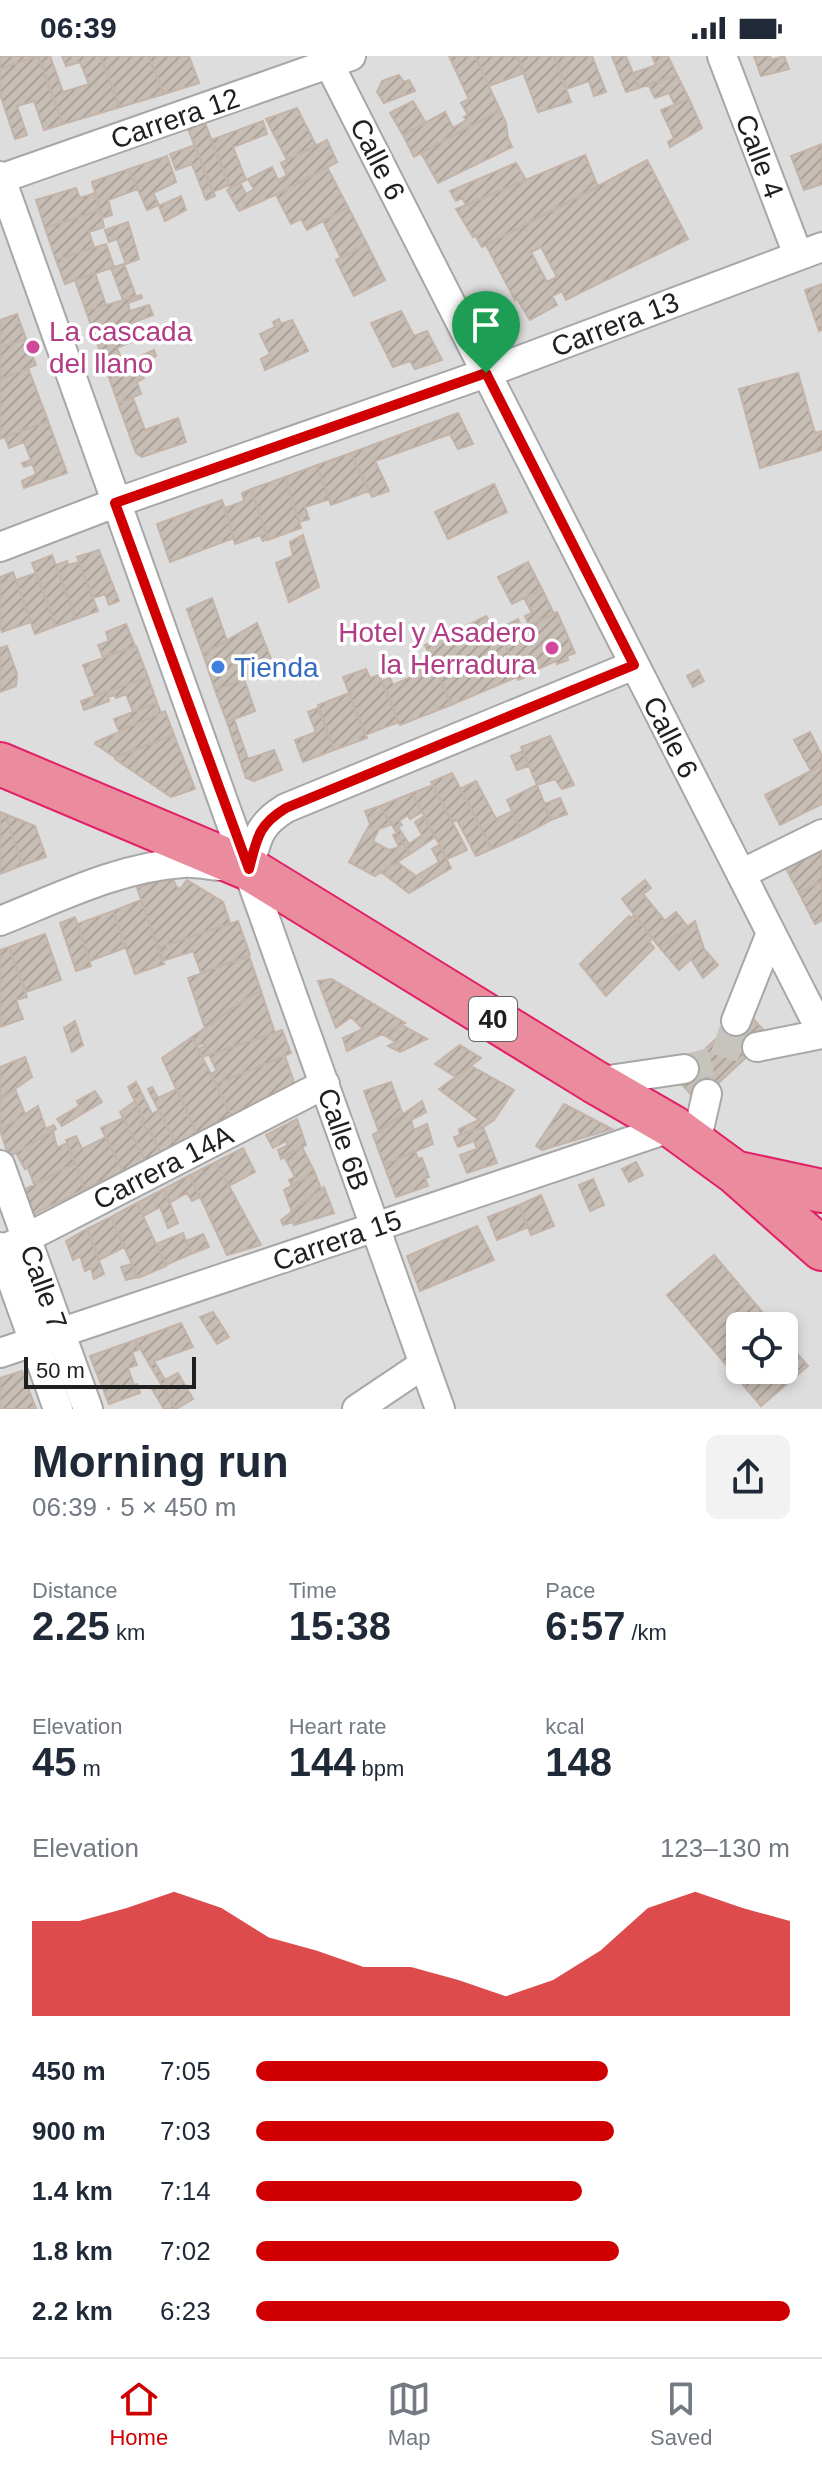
<!DOCTYPE html>
<html lang="en">
<head>
<meta charset="utf-8">
<style>
	body { margin:0; font-family:Arial,sans-serif; background:#f2f2f3; color:#1f2937; height:100vh; display:flex; flex-direction:column; font-size:30px; white-space:nowrap }
	* { box-sizing:border-box; margin:0 }
	p { font-size:26px; color:#747a83 }
	.icon { flex:none; width:44px; height:44px; fill:none; stroke:currentColor; stroke-width:2; stroke-linecap:round; stroke-linejoin:round }
	.map { position:relative; height:1353px; overflow:hidden }
	.details { display:flex; flex-direction:column; background:#fff; flex:1 }
	.details>* { flex:none }
	.controls { position:absolute; left:726px; top:1256px; display:grid; gap:16px }
	.controls a { display:grid; place-items:center; width:72px; height:72px; border-radius:12px; background:#fff; box-shadow:0 4px 12px #0003; font-size:40px }
	.scale { position:absolute; left:24px; bottom:20px; width:172px; box-sizing:border-box; padding-left:8px; border:4px solid #202020; border-top:0; font-size:22px; line-height:28px; white-space:nowrap; color:#202020; -webkit-text-stroke:6px #fff; paint-order:stroke }
	.pin { position:absolute; display:grid; place-items:center; width:68px; height:68px; color:#fff; margin:-82px -34px; border-radius:50% 50% 50% 0; rotate:-45deg; box-shadow:0 0 8px #0007 }
	.pin .icon { rotate:45deg }
	.round { display:grid; place-items:center; flex:none; width:84px; height:84px; border-radius:12px; background:#f2f2f3 }
	.headline { display:flex; align-items:center; justify-content:space-between; height:136px; padding:0 32px }
	h1 { font-size:44px; font-weight:700; line-height:60px }
	.figures { display:grid; grid-template-columns:repeat(3,1fr); gap:12px; height:136px; padding:8px 32px }
	.figures div { display:grid; align-content:center }
	.figures b { font-size:40px; font-weight:700 }
	.figures small { font-size:22px; font-weight:400 }
	.figures p { font-size:22px }
	.chart { height:224px; padding:16px 32px }
	.chart p { display:flex; justify-content:space-between }
	.chart svg { width:100%; height:144px; margin-top:8px; fill:#d00002; opacity:.7 }
	ul { padding:0 32px; list-style:none; font-size:26px }
	li { display:grid; grid-template-columns:128px 96px 1fr; align-items:center; height:60px }
	li i { height:20px; border-radius:10px; background:#d00002 }
	.status { display:flex; justify-content:space-between; align-items:center; height:56px; padding:0 40px; background:#fff; direction:ltr }
	.status svg { height:22px; fill:currentColor }
	.tab-bar { display:flex; justify-content:space-around; align-items:center; height:112px; border-top:2px solid #e0e1e3; background:#fff; font-size:22px; color:#747a83 }
	.tab-bar a { display:grid; justify-items:center; gap:4px }
	.tab-bar .active { color:#d00002 }
	.map>svg:first-child { display:block }
</style>
</head>
<body>
<div class="status"><b>06:39</b><svg viewBox="0 0 49 12"><path d="M0 12V9h3v3zM5 12V6h3v6zM10 12V3h3v9zM15 12V0h3v12zM26 1h20v11H26zM47 4h2v5h-2z"/></svg></div>
<div class="map">
<svg width="822" height="1353" viewBox="0 0 822 1353">
	<defs>
		<pattern id="building-hatch" width="6" height="6" patternUnits="userSpaceOnUse" patternTransform="scale(2)"><rect width="6" height="6" fill="#c6bdb5"/><path d="M-1 1l2-2M0 6l6-6M5 7l2-2" fill="none" stroke="#aaa29b"/></pattern>
	</defs>
	<rect width="100%" height="100%" fill="#f1ede6"/>
	<path fill="#dedddd" fill-rule="evenodd" d="M0,0h822v1353h-822zM740,1270h44v44h-44z"/>
	<path fill="url(#building-hatch)" stroke="#c3b3a8" stroke-width="2" fill-rule="evenodd" d="M0,0h39l-39,13z
		M38,0l25,68 -19,6 -10,-29 -17,5 10,29 -12,4 -15,-45v-25z
		M38,0h12l13,36 26,-8 -9,-22 -14,4 -4,-10h38l20,51 -57,17z
		M100,0h48l16,38 -44,13z
		M148,0h41l10,27 -35,11z
		M449,0h26l25,54 -86,47 -11,-22 42,-23 8,16 13,-8 -2,-3 4,-2 -7,-12 8,-4z
		M475,0h42l7,17 -35,13z
		M517,0h37l17,46 -33,10z
		M554,0h38l14,36 -12,4 -5,-15 -23,8z
		M612,0h14l13,32 -13,4z
		M652,0h16l9,19 -38,13 -6,-15 23,-8z
		M754,0h16l1,4 13,-4 5,13 -28,7z
		M399,19l5,7 5,-2 6,11 -31,12 -7,-11 5,-11z
		M677,19l12,24 -14,6 -6,-12 -14,5 -7,-14z
		M689,43l13,29 -32,19 -2,-5 6,-4 -13,-28z
		M413,45l13,22 -23,12 -13,-22z
		M297,52l19,37 -29,15 -21,-41z
		M500,54l6,13 2,15 4,9 -74,36 -17,-30z
		M263,65l4,13 -34,13 13,33 -16,8 -19,-48z
		M205,67l24,62 -16,7 -25,-63z
		M327,84l10,22 -51,28 -47,21 -12,-21 13,-7 6,11 8,-5 -6,-10 24,-12 6,13 9,-5 -6,-12z
		M822,88v40l-18,6 -13,-34z
		M195,89l20,51 -9,4 -14,-36 -16,6 -6,-16z
		M585,99l13,32 -116,60 -7,-12 -2,2 -17,-28z
		M167,100l9,26 -23,11 6,12 -12,5 -18,-41z
		M647,104l41,79 -122,61 -4,-9 -10,5 5,9 -27,15 -13,-21 -2,1 -29,-55zM541,191l16,30 -10,5 -16,-30z
		M516,107l10,17 -60,25 -4,-7 -6,3 -6,-10z
		M327,111l21,40 -41,23 -6,-11 -10,5 -15,-29z
		M129,113l9,20 -30,11 4,15 -10,3 -10,-36z
		M76,132l4,10 15,-5 5,17 -55,18 -9,-28z
		M181,140l5,14 -21,11 -6,-15z
		M348,151l19,37 -26,14 -18,-37z
		M100,154l4,17 -15,5 5,15 -38,13 -11,-32z
		M128,166l11,37 -13,5 -9,-25 -8,3 -4,-12z
		M106,188l8,23 -49,17 -9,-24z
		M367,188l18,36 -31,16 -18,-36z
		M124,208l12,32 -13,4 -12,-32z
		M95,217l11,32 -20,6 -11,-31z
		M822,228v46l-3,1 -14,-41z
		M141,239l1,3 -14,5 2,8 19,-6 4,10 -58,22 -9,-26z
		M401,255l13,25 13,-5 15,29 -27,9 -5,-8 -17,6 -22,-44z
		M17,258l9,25 -26,9v-28z
		M279,263l2,5 11,-4 16,31 -43,19 -4,-11 9,-5 -10,-20 15,-7 -2,-5z
		M130,268l6,16 -19,8 7,17 -17,7 -12,-35z
		M26,283l10,26 -36,14v-31z
		M154,294l2,6 -7,3 2,6 -10,5 3,8 -7,4 4,12 -23,9 -11,-31z
		M28,312l20,53 -48,18v-60z
		M798,317l17,60 7,-2v19l-62,18 -21,-79z
		M133,342l12,32 33,-12 8,24 -44,15 -6,-4 -18,-50z
		M458,357l15,31 -15,5 -8,-15 -75,27 14,30 -17,6 -21,-44z
		M48,365l19,52 -43,15 -2,-7 14,-7 -4,-10 -8,3 -2,-4 9,-3 -7,-18 -15,6 -4,-11z
		M351,397l18,38 -38,14 -14,-40z
		M317,409l12,34 -24,8 4,12 -10,3 -14,-45z
		M285,421l16,51 -33,12 -17,-51z
		M494,428l13,28 -59,27 -13,-27z
		M251,433l17,50 -5,2 -3,-6 -25,9 -10,-36 19,-7 -2,-8z
		M222,444l12,38 -64,24 -13,-38z
		M303,479l16,52 -30,15 -13,-39 17,-7 -3,-14z
		M99,494l20,51 -10,4 -4,-11 -12,4 -16,-41z
		M52,499l24,64 -20,7 -24,-63z
		M67,505l1,4 11,-3 19,49 -22,8 -20,-54z
		M528,506l14,27 -30,15 -14,-27z
		M13,516l18,50 -29,10 -2,-6v-49z
		M36,517l20,53 -21,8 -19,-54z
		M542,533l12,25 -25,12 -4,-10 7,-3 -8,-15z
		M212,542l15,43 -24,13 -16,-45z
		M557,556l18,41 -8,3 1,4 -11,4 -1,-3 -23,10 1,3 -16,6 -15,-42z
		M486,560l11,14 21,-11 5,10 -35,16 -16,-22z
		M257,567l17,44 -59,23 -12,-36z
		M472,567l16,22 15,-7 14,39 -66,28 -26,-60z
		M126,568l9,22 -32,11 -5,-12 11,-4 -3,-9z
		M7,590l10,28 -1,12 -16,6v-44z
		M136,590l12,31 -53,19 -12,-31z
		M431,602l20,47 -51,20 -18,-44 8,-3 3,7 27,-12 -4,-10z
		M366,613l4,9 9,-3 20,47 -34,13 -22,-58z
		M698,614l6,11 -11,6 -6,-11z
		M148,621l9,26 -24,9 -7,-18 -10,4 -1,-3 -7,2 1,4 -25,9 -3,-9z
		M244,623l11,32 -28,11 -12,-32z
		M349,637l18,45 -33,12 -16,-45z
		M157,647l4,10 -42,18 -5,-12z
		M318,652l16,42 -31,12 -8,-22 21,-8 -8,-20z
		M165,655l9,24 -58,23 -21,-14 1,-2z
		M234,663l14,40 26,-9 8,20 -28,11 -8,-3 -19,-56z
		M810,676l12,24v9l-11,6 -17,-31z
		M174,679l21,54 -24,8 -56,-38 2,-3z
		M550,680l24,49 -12,4 -7,-10 -18,6 -16,-38z
		M523,695l6,15 -12,4 -6,-14z
		M822,709v39l-42,21 -15,-30z
		M452,717l40,76 -16,7 -19,-36 -5,2 -21,-40z
		M476,725l20,38 16,-8 11,24 -31,14 -32,-60z
		M433,729l34,65 -20,9 -35,-66z
		M537,729l14,35 -28,15 -16,-35z
		M412,737l10,19 -12,7 -2,-4 -9,6 3,4 -4,2 11,17 13,-9 -7,-13 9,-6 11,21 -25,17 -30,-48z
		M560,742l7,16 -16,6 -7,-16z
		M380,750l12,18 -13,5 -6,12 16,9 10,-3 -6,-12 4,-2 13,21 -35,22 -26,-14 21,-38 -5,-13z
		M0,756l5,2 18,51 -23,9z
		M5,758l30,12 11,31 -23,8z
		M822,787v38l-23,12 -16,-30z
		M439,789l12,23 -42,25 -28,-21 16,-10 19,14 23,-14 -7,-13z
		M172,821l4,9 4,3 7,-9 36,22 7,21 -1,1 -71,24 -21,-60z
		M645,824l6,8 -8,6 22,27 11,-9 12,15 -28,21 -38,-49z
		M822,825v39l-7,4 -16,-31z
		M141,844l23,64 -29,10 -22,-63z
		M113,855l12,37 -35,13 -13,-37z
		M634,859l19,23 -4,4 5,6 -48,48 -26,-32 49,-48 2,2z
		M75,861l16,49 -15,5 -16,-48z
		M238,865l12,34 -49,18 -8,-22 -31,10 -4,-13z
		M695,865l9,28 14,16 -15,13 -12,-19 -12,11 -19,-22z
		M45,878l16,46 -35,12 -17,-45z
		M9,891l18,50 -11,3 7,19 -23,8v-77z
		M249,900l12,35 -8,3 -48,34 -17,-50z
		M332,923l73,44 -58,28 -4,-13 20,-9 -12,-12 -15,11 -18,-47z
		M261,935l14,42 -73,24 -4,-8 7,-3 -1,-3 -7,3 -5,-9 61,-43z
		M746,955l23,25 -71,66 -23,-25z
		M75,965l8,24 -11,7 -8,-24z
		M402,969l25,14 -27,13 -12,-6 8,-4 -14,-8z
		M282,974l9,23 -75,31 -6,-10 7,-3 -8,-16z
		M192,981l41,81 -35,18 -36,-78z
		M460,989l21,13 -25,19 -21,-13z
		M285,1000l11,32 -61,35 -19,-39z
		M25,1001l7,20 -32,22v-32z
		M471,1010l43,24 -20,30 -11,7 -23,8 -1,-6 20,-9 -40,-31z
		M136,1026l16,32 7,-4 17,35 -15,8 -12,-24 -3,1 -5,-9 3,-1 -16,-33z
		M391,1026l12,33 -24,17 -15,-41z
		M152,1031l6,11 19,-9 21,47 -22,9 -28,-56z
		M15,1033l10,25 -25,16v-31z
		M95,1035l7,11 -40,24 -5,-7 22,-13 -2,-5z
		M135,1045l9,19 -3,1 5,9 3,-1 12,24 -16,7 -25,-48z
		M422,1045l4,11 -15,8 3,10 13,-6 6,20 -49,21 -11,-30z
		M564,1048l48,25 -70,21 -6,-4z
		M38,1050l8,23 8,-4 2,4 -47,28 -9,-27z
		M123,1062l22,42 -22,11 -22,-43z
		M297,1063l9,26 -25,14 -3,-9 10,-5 -2,-4 -13,7 -7,-13z
		M483,1071l14,36 -30,10 -7,-18 17,-6 -3,-8 -16,6 -4,-10z
		M53,1075l4,17 10,-5 8,20 -41,21 -6,-16 -3,1 -9,-16z
		M76,1080l6,13 24,-12 17,34 -38,18 -19,-49z
		M302,1091l13,26 -23,13 -3,-6 6,-3 -11,-21z
		M243,1092l12,24 -26,14 -13,-24z
		M415,1095l3,8 4,-1 7,19 -4,1 3,8 -32,11 -12,-32z
		M216,1106l39,72 6,11 -34,10 -37,-80z
		M636,1106l7,13 -14,7 -7,-13z
		M75,1107l10,26 -55,27 -8,-25z
		M315,1117l6,16 -29,23 -8,-22z
		M190,1119l10,22 -8,4 -5,-8 -18,10 -5,-14z
		M593,1123l11,26 -14,6 -11,-26z
		M324,1131l10,26 -40,12 -1,-3 -10,3 -2,-5z
		M164,1133l14,34 -10,5 -8,-21 -17,9 -6,-13z
		M541,1139l13,31 -23,9 -12,-30z
		M137,1147l29,63 -28,12 -27,-61z
		M519,1149l9,22 -31,13 -9,-23z
		M111,1161l13,30 -25,13 -12,-31z
		M477,1170l17,34 -74,31 -13,-35z
		M87,1173l17,45 -10,5 -3,-11 -6,3 -5,-15 -7,4 -7,-19z
		M183,1177l8,21 -25,11 -10,-21z
		M203,1178l6,13 -18,7 -5,-13z
		M714,1199l60,71h-34v44h44v-32l24,28 -47,40 -94,-111z
		M132,1208l5,13 -11,3 -5,-13z
		M213,1256l16,25 -12,7 -17,-27z
		M181,1267l12,24 -39,14 11,19 13,-7 15,26 -17,10 -41,-69z
		M135,1284l3,10 -6,2 5,13 -9,3 6,17 3,-1 3,9 -31,11 -19,-48z
		M22,1315l14,38h-36v-31z
		M162,1329l14,24h-12l-12,-20z"/>
	<g fill="none" stroke-linecap="round" stroke-linejoin="round">
		<path stroke="#c7c4be" stroke-width="28" stroke-dasharray="28 14" stroke-linecap="butt" d="M684,1013l40,-11 12,-37"/>
		<defs>
			<path id="minor" d="M325,0l497,977
				M722,0l76,199
				M0,120l440,1233
				M0,123l351,-123
				M0,491l115,-44 371,-130 336,-126
				M249,813c8,-31 9,-44 37,-61l348,-143
				M741,818l81,-40
				M0,865c58,-23 119,-54 183,-58 12,-1 25,2 37,3
				M736,965l35,-88
				M757,991l65,-13
				M595,1026l89,-13
				M696,1086l11,-48
				M0,1109l88,244
				M0,1191l58,162
				M1,1195l324,-167
				M0,1297l673,-226
				M357,1353l67,-45"/>
			<path id="highway" d="M0,708l249,105 346,213 78,45 63,46 86,76
				M738,1117l84,18"/>
		</defs>
		<use href="#minor" stroke="#a7a7a7" stroke-width="32"/>
		<use href="#highway" stroke="#e12065" stroke-width="46"/>
		<use href="#minor" stroke="#fff" stroke-width="28"/>
		<use href="#highway" stroke="#ea8c9e" stroke-width="42"/>
	</g>
	<g fill="none" stroke-linecap="round" stroke-linejoin="round">
		<defs>
			<path id="route" d="M486,317l148,292 -348,143c-28,17 -29,30 -37,61l-134,-366z"/>
		</defs>
		<use href="#route" stroke="#fff" stroke-width="16"/>
		<use href="#route" stroke="#d00002" stroke-width="10"/>
	</g>
	<g fill="#d1479c" stroke="#fff" stroke-width="3">
		<circle cx="33" cy="291" r="8"/>
		<circle cx="552" cy="592" r="8"/>
	</g>
	<circle fill="#3f7fe0" stroke="#fff" stroke-width="3" cx="218" cy="611" r="8"/>
	<g text-anchor="middle" stroke-width="7" stroke-linejoin="round" paint-order="stroke">
		<rect fill="#fff" stroke="#636363" stroke-width="2" x="469" y="941" width="48" height="44" rx="6"/>
		<g font-size="26" font-weight="bold" fill="#202020">
			<text x="493" y="972">40</text>
		</g>
		<g font-size="28" fill="#202020" stroke="#fff">
			<text transform="translate(175 62) rotate(-19)" y="10">Carrera 12</text>
			<text transform="translate(760 100) rotate(69)" y="10">Calle 4</text>
			<text transform="translate(378 103) rotate(63)" y="10">Calle 6</text>
			<text transform="translate(615 268) rotate(-21)" y="10">Carrera 13</text>
			<text transform="translate(671 681) rotate(63)" y="10">Calle 6</text>
			<text transform="translate(344 1083) rotate(71)" y="10">Calle 6B</text>
			<text transform="translate(163 1111) rotate(-27)" y="10">Carrera 14A</text>
			<text transform="translate(337 1184) rotate(-19)" y="10">Carrera 15</text>
			<text transform="translate(44 1231) rotate(70)" y="10">Calle 7</text>
		</g>
		<g font-size="28" fill="#b23c85" stroke="#fff" text-anchor="start">
			<text x="49" y="285">La cascada<tspan x="49" dy="32">del llano</tspan></text>
			<text x="536" y="586" text-anchor="end">Hotel y Asadero<tspan x="536" dy="32">la Herradura</tspan></text>
		</g>
		<g font-size="28" fill="#366cbe" stroke="#fff" text-anchor="start">
			<text x="234" y="621">Tienda</text>
		</g>
	</g>
</svg>
<div class="controls">
<a><svg class="icon" aria-label="locate" viewBox="0 0 24 24"><circle cx="12" cy="12" r="6"/><path d="M12 2v4M12 18v4M2 12h4M18 12h4"/></svg></a>
</div>
<div class="scale">50 m</div>
<div class="pin" style="left:486px;top:317px;background:#1e9e55"><svg class="icon" aria-label="arrive" viewBox="0 0 24 24"><path d="M6 21V4h12l-3 4 3 4H6"/></svg></div>
</div>
<section class="details">
<div class="headline"><div><h1>Morning run</h1><p>06:39 · 5 × 450 m</p></div><a class="round"><svg class="icon" aria-label="share" viewBox="0 0 24 24"><path d="M12 15V3M7 8l5-5 5 5M5 13v7h14v-7"/></svg></a></div>
<div class="figures">
<div><p>Distance</p><b>2.25<small> km</small></b></div>
<div><p>Time</p><b>15:38</b></div>
<div><p>Pace</p><b>6:57<small> /km</small></b></div>
</div>
<div class="figures">
<div><p>Elevation</p><b>45<small> m</small></b></div>
<div><p>Heart rate</p><b>144<small> bpm</small></b></div>
<div><p>kcal</p><b>148</b></div>
</div>
<div class="chart"><p><span>Elevation</span>123–130 m</p>
<svg viewBox="0 0 160 44" preserveAspectRatio="none"><path d="M0 44V15L10 15L20 11L30 6L40 11L50 20L60 24L70 29L80 29L90 33L100 38L110 33L120 24L130 11L140 6L150 11L160 15V44z"/></svg>
</div>
<ul>
<li><b>450 m</b>7:05<i style="width:66%"></i></li>
<li><b>900 m</b>7:03<i style="width:67%"></i></li>
<li><b>1.4 km</b>7:14<i style="width:61%"></i></li>
<li><b>1.8 km</b>7:02<i style="width:68%"></i></li>
<li><b>2.2 km</b>6:23<i style="width:100%"></i></li>
</ul>
</section>
<nav class="tab-bar">
<a class="active"><svg class="icon" aria-label="home" viewBox="0 0 24 24"><path d="M3 11l9-7 9 7M6 9v11h12V9"/></svg>Home</a>
<a><svg class="icon" aria-label="map" viewBox="0 0 24 24"><path d="M3 6l6-2 6 2 6-2v14l-6 2-6-2-6 2zM9 4v14M15 6v14"/></svg>Map</a>
<a><svg class="icon" aria-label="saved" viewBox="0 0 24 24"><path d="M7 4h10v16l-5-4-5 4z"/></svg>Saved</a>
</nav>
</body>
</html>
